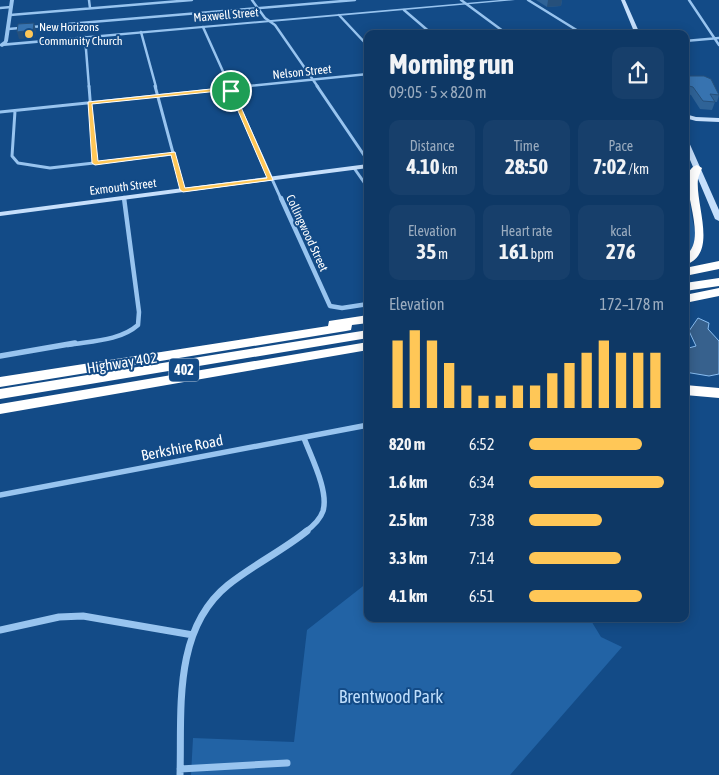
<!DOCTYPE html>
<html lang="en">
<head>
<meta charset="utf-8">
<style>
	body { margin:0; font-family:"Asap Condensed",sans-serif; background:#173f6b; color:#f1f3f6; height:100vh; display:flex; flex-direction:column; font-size:19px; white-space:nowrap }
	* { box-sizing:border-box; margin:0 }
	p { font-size:16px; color:#9bacbf }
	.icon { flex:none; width:28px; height:28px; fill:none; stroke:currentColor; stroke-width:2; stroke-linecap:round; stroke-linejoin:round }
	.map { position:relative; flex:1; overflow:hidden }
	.drawer { position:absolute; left:364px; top:30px; width:325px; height:592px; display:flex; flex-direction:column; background:#0e3865; border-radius:10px; box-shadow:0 2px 12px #0003,0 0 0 1px #2e5279 }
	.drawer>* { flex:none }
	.pin { position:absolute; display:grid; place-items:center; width:42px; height:42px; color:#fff; margin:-21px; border:2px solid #fff; border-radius:50%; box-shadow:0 1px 5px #0007 }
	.round { display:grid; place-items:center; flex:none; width:52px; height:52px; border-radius:10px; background:#173f6b }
	.head { display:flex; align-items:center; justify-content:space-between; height:85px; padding:0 25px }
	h1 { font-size:28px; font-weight:700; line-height:38px }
	.metrics { display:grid; grid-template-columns:repeat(3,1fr); gap:8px; height:85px; padding:5px 25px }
	.metrics div { display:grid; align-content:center; border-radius:10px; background:#173f6b; text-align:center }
	.metrics b { font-size:21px; font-weight:700 }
	.metrics small { font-size:14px; font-weight:400 }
	.metrics p { font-size:14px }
	.chart { height:140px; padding:10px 25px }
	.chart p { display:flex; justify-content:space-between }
	.chart svg { width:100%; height:90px; margin-top:5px; stroke:#ffc757; stroke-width:6 }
	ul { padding:0 25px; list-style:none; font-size:16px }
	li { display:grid; grid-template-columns:80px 60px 1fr; align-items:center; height:38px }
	li i { height:12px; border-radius:6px; background:#ffc757 }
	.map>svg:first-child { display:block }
</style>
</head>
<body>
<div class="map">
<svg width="719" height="775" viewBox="0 0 719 775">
	<rect width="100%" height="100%" fill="#134b87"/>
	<path fill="#2263a5" d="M685,164l7,54 5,22 -8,13 -4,2z
		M367,583l1,36h222l11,18 21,10 -112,128h-319l2,-37 101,4 13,-112z"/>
	<path fill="#37618d" stroke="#8abff3" d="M698,318l11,5 -1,6 11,12v33l-10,2 -24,-4v-23l11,-3 -7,-15z"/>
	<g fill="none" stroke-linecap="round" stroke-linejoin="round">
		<path stroke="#98c4ef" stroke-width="2.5" d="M89,0l1,8
			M252,0l13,18 10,7 43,62
			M461,0l46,34
			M528,0l55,34
			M689,0l30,45
			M0,8l11,-1
			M404,10l28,24
			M10,15l182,-15
			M339,15l29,31
			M203,27l27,60
			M8,29l347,-29
			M141,32l15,55
			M85,37l4,50
			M685,41l34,-3
			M239,87l129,-13"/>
		<path stroke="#98c4ef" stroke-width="3" d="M89,86l6,77
			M155,86l28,104
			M230,86l51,113
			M317,86l51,75
			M15,111l-3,45 6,7 32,5 123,-14
			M0,112l251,-26
			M354,168l14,20"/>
		<path stroke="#98c4ef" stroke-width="4.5" d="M281,198l49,108 12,2 26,-4
			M68,345c23,-4 52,-4 70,-20l1,-13 -15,-114"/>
		<path stroke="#98c4ef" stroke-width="5.5" d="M0,356l75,-13
			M304,438c7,19 25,53 19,73 -3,9 -11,16 -18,21
			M0,495l368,-70"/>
		<path stroke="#98c4ef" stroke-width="7" d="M0,630l59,-13 24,-1 110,19
			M180,769l107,-6
			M180,775c2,-63 -8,-145 48,-190 25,-20 54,-34 79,-54"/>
		<path fill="#98c4ef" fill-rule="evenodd" d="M10,0h4l-6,41 -1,2 493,-43h15l-511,46 -2,1 -2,-1v-2l4,-3z"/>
		<path fill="#c6dffb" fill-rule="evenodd" d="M621,0h4l15,34h-5z
			M685,114l11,3 23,1v4l-23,-1 -11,-3z
			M685,138l3,2 31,70v11l-4,-2 -30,-71z
			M368,164v4l-368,48v-4z"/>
		<path fill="#fff" fill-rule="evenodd" d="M697,165l5,3c-1,3 -3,7 -4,11 -3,26 21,75 -13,86v-9c28,-19 -15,-83 12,-91z
			M719,261v8l-34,7v-8z
			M719,278v8l-34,5v-8z
			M719,288v8l-34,7v-8z
			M368,315v8l-16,2 -1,5 -5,1 -346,56v-10l328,-51 1,-5z
			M368,330v8l-368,61v-10z
			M368,342v8l-368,64v-10z
			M685,385l34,3v10l-34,-3z"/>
	</g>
	<path fill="#2f6397" d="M536,0h26l-1,6 -14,1z
		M685,76l34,19 -2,7h-2l-3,8 -12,-1 -9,-14 -6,-2z"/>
	<path fill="#26507b" d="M548,0h14l-1,6 -14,1z
		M34,23l2,7 -1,8 -16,1 -2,-7z"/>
	<path fill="#3773b0" stroke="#26507b" d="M34,23l-1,7 -16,2 1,-8z
		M685,76h19l7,3 8,16 -9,-1 5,8 -12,-1 -10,-14 -8,-2z"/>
	<path fill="#ffc757" stroke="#fff" fill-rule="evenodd" d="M230,87l3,2 40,91 -90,12 -3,-2 -9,-35 -76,10 -3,-2 -4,-61zM229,90l38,88 -82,10 -10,-36 -77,9 -6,-57z"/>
	<circle fill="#ffc757" stroke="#134b87" stroke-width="2" cx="29" cy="34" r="5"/>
	<g text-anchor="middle" stroke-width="4" stroke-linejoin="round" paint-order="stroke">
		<g font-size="12" fill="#fff" stroke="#134b87">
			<text transform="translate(226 15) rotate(-5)" y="4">Maxwell Street</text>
			<text transform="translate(302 72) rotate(-6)" y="4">Nelson Street</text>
			<text transform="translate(123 187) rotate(-7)" y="4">Exmouth Street</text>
			<text transform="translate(307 233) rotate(65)" y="4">Collingwood Street</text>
		</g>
		<g font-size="12" fill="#fff" stroke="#134b87" text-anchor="start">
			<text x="39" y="31">New Horizons<tspan x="39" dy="14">Community Church</tspan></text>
		</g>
		<rect fill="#134b87" stroke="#b8c9db" stroke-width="1" x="169" y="358.5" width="30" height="23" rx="4"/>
		<g font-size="14" font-weight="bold" fill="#fff">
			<text x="184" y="375">402</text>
		</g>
		<g font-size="15" fill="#fff" stroke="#134b87">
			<text transform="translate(122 363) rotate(-9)" y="5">Highway 402</text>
			<text transform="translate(182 448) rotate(-11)" y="5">Berkshire Road</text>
		</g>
		<g font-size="18" fill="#beddfb" stroke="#134b87">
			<text x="391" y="703">Brentwood Park</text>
		</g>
	</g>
</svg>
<div class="pin" style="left:231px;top:91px;background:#1e9e55"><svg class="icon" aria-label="arrive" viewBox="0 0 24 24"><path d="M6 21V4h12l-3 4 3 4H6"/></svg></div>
<section class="drawer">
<div class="head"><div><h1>Morning run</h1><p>09:05 · 5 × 820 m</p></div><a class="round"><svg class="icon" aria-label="share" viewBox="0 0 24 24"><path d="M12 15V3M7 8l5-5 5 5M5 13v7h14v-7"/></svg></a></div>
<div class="metrics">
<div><p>Distance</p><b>4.10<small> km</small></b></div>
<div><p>Time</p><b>28:50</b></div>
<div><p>Pace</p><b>7:02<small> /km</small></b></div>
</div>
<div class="metrics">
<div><p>Elevation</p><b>35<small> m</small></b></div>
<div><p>Heart rate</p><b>161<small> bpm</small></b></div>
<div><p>kcal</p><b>276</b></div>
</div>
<div class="chart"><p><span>Elevation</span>172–178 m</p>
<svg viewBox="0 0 160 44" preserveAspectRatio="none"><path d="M5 44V11M15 44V6M25 44V11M35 44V22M45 44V33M55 44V38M65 44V38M75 44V33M85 44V33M95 44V27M105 44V22M115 44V17M125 44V11M135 44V17M145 44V17M155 44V17"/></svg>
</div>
<ul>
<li><b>820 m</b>6:52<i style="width:84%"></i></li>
<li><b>1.6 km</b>6:34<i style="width:100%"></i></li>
<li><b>2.5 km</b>7:38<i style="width:54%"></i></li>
<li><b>3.3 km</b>7:14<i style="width:68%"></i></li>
<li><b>4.1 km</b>6:51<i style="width:84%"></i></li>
</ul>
</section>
</div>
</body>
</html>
